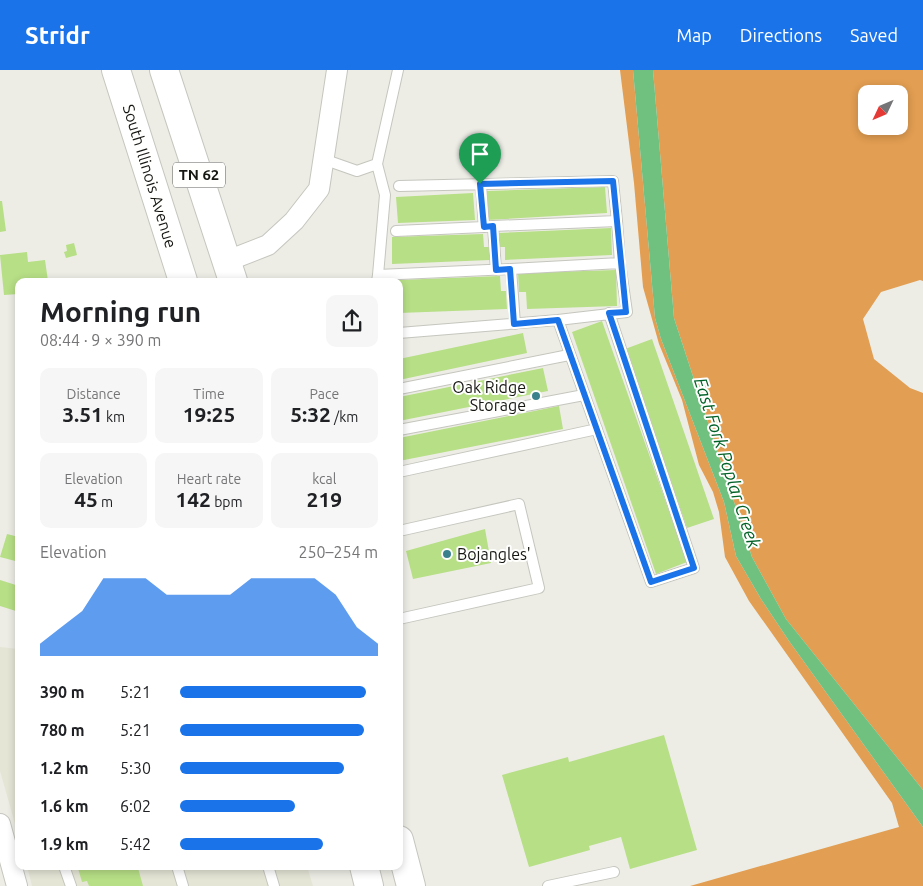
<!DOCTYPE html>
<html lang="en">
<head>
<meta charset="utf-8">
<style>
	body { margin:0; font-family:Ubuntu,sans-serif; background:#f6f6f6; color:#202124; height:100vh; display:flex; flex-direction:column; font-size:19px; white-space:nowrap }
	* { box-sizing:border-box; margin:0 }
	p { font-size:16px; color:#757577 }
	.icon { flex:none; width:28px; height:28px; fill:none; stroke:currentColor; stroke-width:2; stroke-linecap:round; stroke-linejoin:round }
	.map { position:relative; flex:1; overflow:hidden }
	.sheet { position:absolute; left:15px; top:208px; width:388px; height:592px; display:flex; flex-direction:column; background:#fff; border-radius:10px; box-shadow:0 2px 8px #0003 }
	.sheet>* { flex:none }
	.needle { width:32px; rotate:226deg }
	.fabs { position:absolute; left:858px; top:15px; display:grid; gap:10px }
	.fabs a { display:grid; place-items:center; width:50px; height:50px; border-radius:10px; background:#fff; box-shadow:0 2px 8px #0003; font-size:25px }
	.pin { position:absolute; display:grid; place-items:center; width:42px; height:42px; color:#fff; margin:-51px -21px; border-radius:50% 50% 50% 0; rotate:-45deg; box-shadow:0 0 5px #0007 }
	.pin .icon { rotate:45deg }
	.round { display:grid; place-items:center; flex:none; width:52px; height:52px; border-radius:10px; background:#f6f6f6 }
	.overview { display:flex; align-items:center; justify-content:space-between; height:85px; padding:0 25px }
	h1 { font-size:28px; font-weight:700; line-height:38px }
	.stats { display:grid; grid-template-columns:repeat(3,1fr); gap:8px; height:85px; padding:5px 25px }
	.stats div { display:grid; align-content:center; border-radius:10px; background:#f6f6f6; text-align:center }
	.stats b { font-size:21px; font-weight:700 }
	.stats small { font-size:14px; font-weight:400 }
	.stats p { font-size:14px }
	.chart { height:140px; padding:10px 25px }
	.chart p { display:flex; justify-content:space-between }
	.chart svg { width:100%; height:90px; margin-top:5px; fill:#1a73e8; opacity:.7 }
	ul { padding:0 25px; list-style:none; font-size:16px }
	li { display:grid; grid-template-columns:80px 60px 1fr; align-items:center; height:38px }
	li i { height:12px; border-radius:6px; background:#1a73e8 }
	header { display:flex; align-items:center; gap:30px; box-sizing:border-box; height:70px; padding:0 25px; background:#1a73e8; color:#fff }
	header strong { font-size:24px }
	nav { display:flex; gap:28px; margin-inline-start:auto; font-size:18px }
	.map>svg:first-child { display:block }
</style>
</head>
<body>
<header>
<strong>Stridr</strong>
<nav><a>Map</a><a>Directions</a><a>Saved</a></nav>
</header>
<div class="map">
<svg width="923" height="816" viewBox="0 0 923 816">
	<rect width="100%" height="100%" fill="#edede6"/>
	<path fill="#e5e5d6" d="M0,577l19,2v189l-19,-67z
		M27,796h280l6,20h-281z"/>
	<path fill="#e29e52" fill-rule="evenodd" d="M620,0h13l22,248 6,21 63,163 12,54 25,43 28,42 134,186v59h-233l209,-59 -7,-24 -143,-202 -24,-44 -6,-45 -6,-20 -14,-27 -17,-65 -23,-56 -16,-57 -9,-104z
		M653,0h270v211l-3,-1 -39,12 -18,27 11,40 36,29 13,5v397l-137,-171 -34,-62 -78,-239zM866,24h33v32h-33z"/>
	<path fill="#70c180" d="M633,0h20l21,248 78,239 34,62 137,171v37l-134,-186 -28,-42 -25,-43 -12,-54 -63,-163 -6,-21z"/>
	<path fill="#b7df86" d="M605,117l2,26 -120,7v-29z
		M473,123l2,27 -77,3 -2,-26z
		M0,131h2l4,30 -6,1z
		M611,158l1,27 -107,5v-13h-5l-1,-14z
		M483,164l1,13h5l1,13 -98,4v-27z
		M74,173l3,12 -11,3 -2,-6 3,-1 -1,-6z
		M27,182l1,10 17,-2 3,21h-29v13l-15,1 -4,-40z
		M616,200l1,36 -90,3 -1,-17h-7l-1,-19z
		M500,206l1,15h5l1,18 -108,4v-33z
		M602,251l85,241 -31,12 -84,-242z
		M523,263l4,20 -128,27v-21z
		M652,269l62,180 -27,9 -62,-179z
		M543,298l5,23 -149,30v-24z
		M559,336l4,23 -164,32v-23z
		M485,459l6,34 -78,16 -7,-28z
		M7,464l12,3v25l-19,-5z
		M0,510l19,6v26l-19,-6z
		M664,665l33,115 -67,19 -9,-32 -32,9 1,4 -61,17 -27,-92 66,-18 1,5z
		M82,796h58l-2,2 5,18h-54l-2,-5 -5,1 -4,-14z"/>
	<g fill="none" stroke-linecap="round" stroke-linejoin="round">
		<defs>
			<path id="lane" d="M323,89l34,12 20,-7 21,-94
				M377,94l8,31 -7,80
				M481,114l3,43 9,-1 3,44
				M399,116l214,-5 4,40
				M493,156l124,-5 3,42
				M396,161l88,-4
				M511,199l109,-6 7,49 -69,8
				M377,211l1,-6 133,-6 4,55
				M399,263l159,-13 93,262 43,-14 -85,-255
				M399,319l170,-34
				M399,360l185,-35
				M399,402l198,-43
				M399,461l120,-27 20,84 -140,31
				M64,796l7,20
				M177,796l6,20
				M268,796l6,20
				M548,816l66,-14"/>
			<path id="street" d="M227,191l41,-16 26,-24 25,-32 18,-119
				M0,754l17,62"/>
			<path id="highway" d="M116,0l67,211
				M164,0l69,211
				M399,770l12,46
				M364,796l5,20"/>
		</defs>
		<use href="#lane" stroke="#c5c6be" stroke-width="12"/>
		<use href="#street" stroke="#c5c6be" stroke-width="22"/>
		<use href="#highway" stroke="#c5c6be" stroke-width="30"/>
		<use href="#lane" stroke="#fff" stroke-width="10"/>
		<use href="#street" stroke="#fff" stroke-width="20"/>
		<use href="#highway" stroke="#fff" stroke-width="28"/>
	</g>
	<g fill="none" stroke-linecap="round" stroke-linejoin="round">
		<defs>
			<path id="route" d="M613,111l13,131 -17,1 85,255 -43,14 -93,-262 -44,4 -4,-55 -14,1 -3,-44 -9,1 -4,-43z"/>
		</defs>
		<use href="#route" stroke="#fff" stroke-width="10"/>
		<use href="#route" stroke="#1a73e8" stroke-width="6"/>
	</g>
	<g fill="#3b818d" stroke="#fffffe" stroke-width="2">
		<circle cx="536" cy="326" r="5"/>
		<circle cx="447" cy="484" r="5"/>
	</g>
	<g text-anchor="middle" stroke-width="4" stroke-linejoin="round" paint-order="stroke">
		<rect fill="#fffffe" stroke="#5c5c5a" stroke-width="1" x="173" y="92.5" width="52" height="25" rx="4"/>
		<g font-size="15" font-weight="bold" fill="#161613">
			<text x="199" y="110">TN 62</text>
		</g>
		<g font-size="16" fill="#161613" stroke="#fffffe">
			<text transform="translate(150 106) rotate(73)" y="6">South Illinois Avenue</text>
		</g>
		<g font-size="16" fill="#161613" stroke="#fffffe" text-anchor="end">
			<text x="526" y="323">Oak Ridge<tspan x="526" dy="18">Storage</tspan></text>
			<text x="457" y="490" text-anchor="start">Bojangles'</text>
		</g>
		<g font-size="18" font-style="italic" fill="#006126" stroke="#fffffe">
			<text transform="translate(727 393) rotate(72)" y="6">East Fork Poplar Creek</text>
		</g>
	</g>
</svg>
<div class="fabs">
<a><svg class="needle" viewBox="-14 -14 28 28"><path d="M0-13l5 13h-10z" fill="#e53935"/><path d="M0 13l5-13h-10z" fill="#757577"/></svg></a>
</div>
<div class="pin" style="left:480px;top:114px;background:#1e9e55"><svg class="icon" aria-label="arrive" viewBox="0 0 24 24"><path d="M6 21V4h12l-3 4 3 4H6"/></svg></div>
<section class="sheet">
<div class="overview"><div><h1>Morning run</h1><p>08:44 · 9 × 390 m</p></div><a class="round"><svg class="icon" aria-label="share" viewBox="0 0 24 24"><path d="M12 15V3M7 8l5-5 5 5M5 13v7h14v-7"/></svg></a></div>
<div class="stats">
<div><p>Distance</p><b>3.51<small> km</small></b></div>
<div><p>Time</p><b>19:25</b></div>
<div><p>Pace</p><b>5:32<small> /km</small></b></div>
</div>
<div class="stats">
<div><p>Elevation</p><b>45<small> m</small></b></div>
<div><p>Heart rate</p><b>142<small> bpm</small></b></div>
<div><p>kcal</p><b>219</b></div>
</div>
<div class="chart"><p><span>Elevation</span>250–254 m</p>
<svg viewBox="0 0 160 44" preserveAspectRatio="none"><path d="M0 44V38L10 30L20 22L30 6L40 6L50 6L60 14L70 14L80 14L90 14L100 6L110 6L120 6L130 6L140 14L150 30L160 38V44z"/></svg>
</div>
<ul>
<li><b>390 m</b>5:21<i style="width:94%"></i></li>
<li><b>780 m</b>5:21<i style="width:93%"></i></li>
<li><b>1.2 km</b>5:30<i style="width:83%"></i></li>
<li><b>1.6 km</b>6:02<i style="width:58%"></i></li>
<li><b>1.9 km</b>5:42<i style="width:72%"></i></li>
</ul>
</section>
</div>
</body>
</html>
